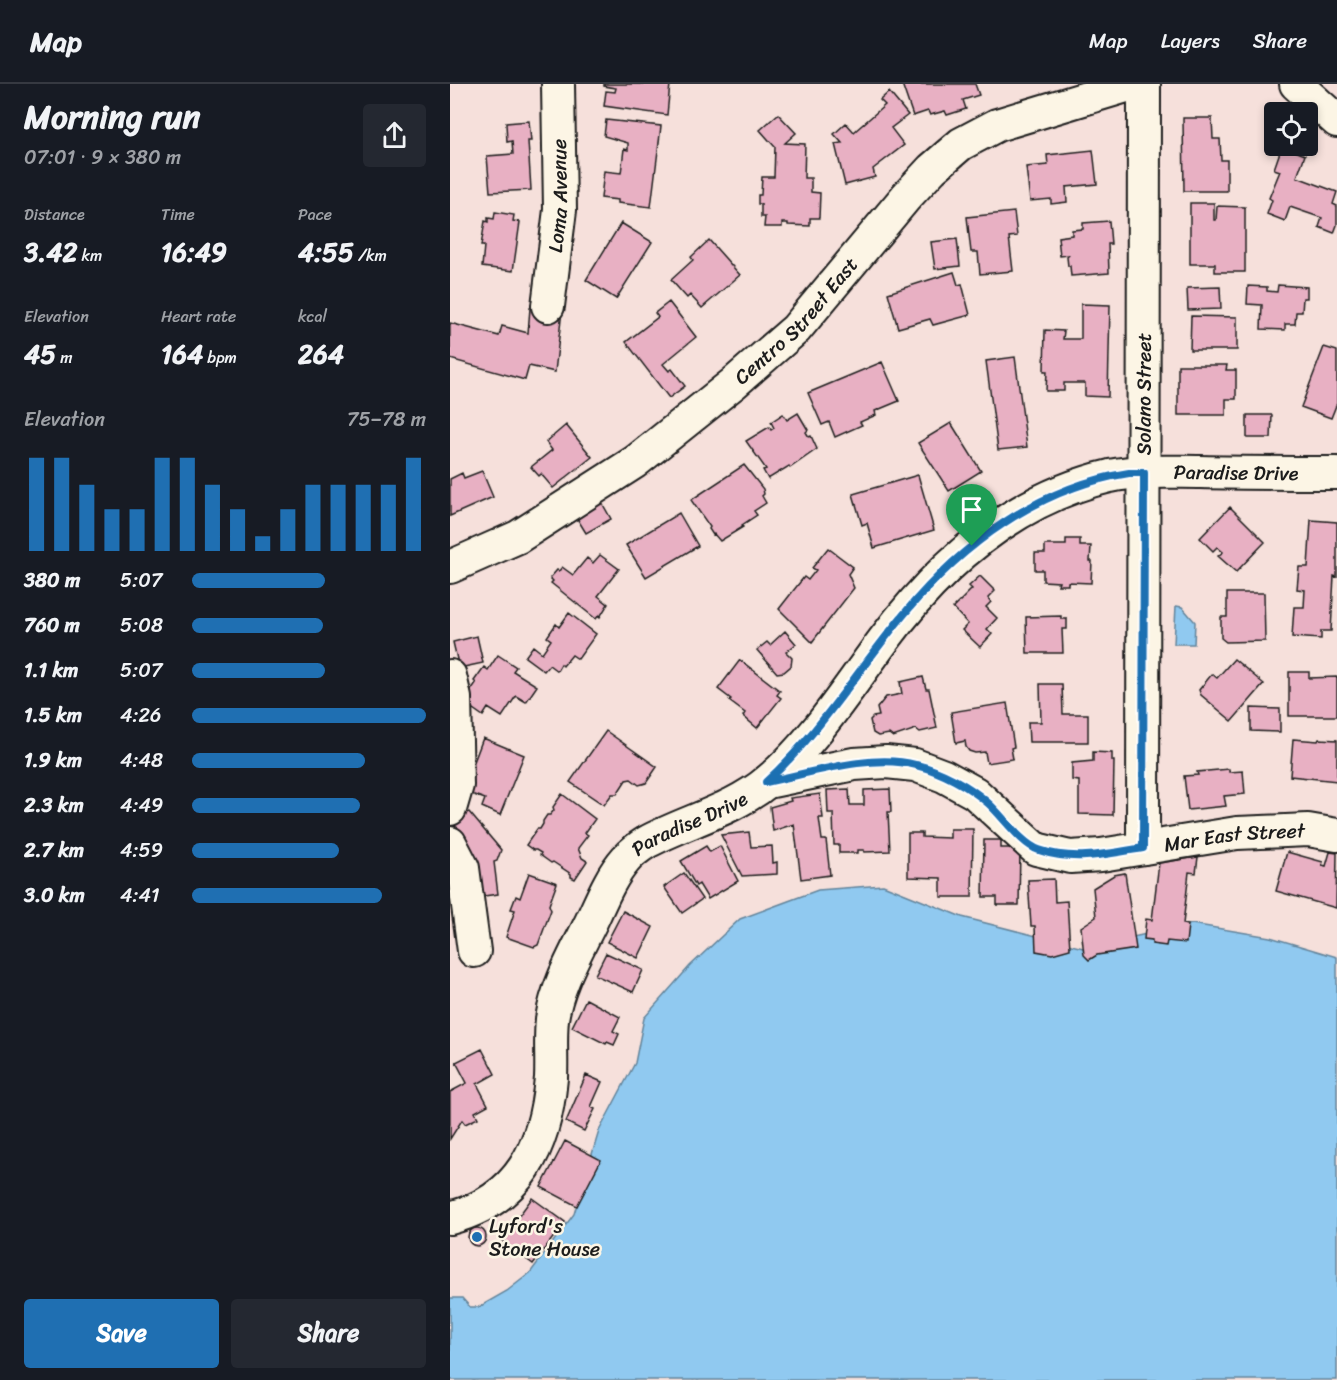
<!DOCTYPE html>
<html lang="en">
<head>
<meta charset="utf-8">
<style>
	body { margin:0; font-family:Sriracha,sans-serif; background:#242831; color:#f1f3f6; height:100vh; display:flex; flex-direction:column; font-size:22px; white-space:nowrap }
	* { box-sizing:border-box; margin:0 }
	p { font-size:20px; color:#9ea1a6 }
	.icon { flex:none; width:33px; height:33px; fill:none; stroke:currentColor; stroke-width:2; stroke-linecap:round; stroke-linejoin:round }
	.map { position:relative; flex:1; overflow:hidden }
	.panel { display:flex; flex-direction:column; background:#171b24; width:450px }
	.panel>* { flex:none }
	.buttons { position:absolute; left:814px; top:18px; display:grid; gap:12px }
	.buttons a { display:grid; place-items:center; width:54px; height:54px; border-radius:6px; background:#171b24; box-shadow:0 3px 9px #0003; font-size:30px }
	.pin { position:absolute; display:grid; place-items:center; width:51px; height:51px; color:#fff; margin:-62px -26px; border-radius:50% 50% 50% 0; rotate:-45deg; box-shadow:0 0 6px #0007 }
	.pin .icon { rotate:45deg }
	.round { display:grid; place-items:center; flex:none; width:63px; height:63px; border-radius:6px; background:#242831 }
	.headline { display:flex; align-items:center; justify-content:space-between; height:102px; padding:0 24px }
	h1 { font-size:33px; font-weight:700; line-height:45px }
	.stats { display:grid; grid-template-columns:repeat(3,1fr); gap:9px; height:102px; padding:6px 24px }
	.stats div { display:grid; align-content:center }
	.stats b { font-size:26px; font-weight:700 }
	.stats small { font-size:16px; font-weight:400 }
	.stats p { font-size:16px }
	.chart { height:168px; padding:12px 24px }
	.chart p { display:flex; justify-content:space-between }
	.chart svg { width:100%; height:108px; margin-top:6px; stroke:#1f6fb2; stroke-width:6 }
	.cta { display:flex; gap:12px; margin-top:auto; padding:12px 24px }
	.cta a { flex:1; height:69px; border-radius:6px; background:#1f6fb2; color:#fff; font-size:24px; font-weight:700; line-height:69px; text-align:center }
	.cta a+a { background:#242831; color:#f1f3f6 }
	ul { padding:0 24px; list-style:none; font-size:20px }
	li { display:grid; grid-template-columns:96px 72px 1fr; align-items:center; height:45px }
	li i { height:15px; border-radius:8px; background:#1f6fb2 }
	header { display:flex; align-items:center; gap:36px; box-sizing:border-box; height:84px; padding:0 30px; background:#171b24; border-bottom:2px solid #363941 }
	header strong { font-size:28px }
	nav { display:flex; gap:33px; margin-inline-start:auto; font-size:21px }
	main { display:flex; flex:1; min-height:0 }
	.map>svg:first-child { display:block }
</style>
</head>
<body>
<header>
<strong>Map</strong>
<nav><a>Map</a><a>Layers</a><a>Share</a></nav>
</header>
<main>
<section class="panel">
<div class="headline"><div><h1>Morning run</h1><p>07:01 · 9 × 380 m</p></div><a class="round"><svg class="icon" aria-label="share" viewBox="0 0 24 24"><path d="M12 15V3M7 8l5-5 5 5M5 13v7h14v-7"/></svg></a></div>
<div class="stats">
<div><p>Distance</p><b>3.42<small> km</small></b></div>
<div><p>Time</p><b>16:49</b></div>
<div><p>Pace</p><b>4:55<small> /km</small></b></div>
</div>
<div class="stats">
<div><p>Elevation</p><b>45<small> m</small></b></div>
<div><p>Heart rate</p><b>164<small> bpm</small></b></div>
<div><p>kcal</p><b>264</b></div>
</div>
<div class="chart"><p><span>Elevation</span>75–78 m</p>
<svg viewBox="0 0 160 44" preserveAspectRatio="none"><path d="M5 44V6M15 44V6M25 44V17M35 44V27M45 44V27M55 44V6M65 44V6M75 44V17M85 44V27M95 44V38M105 44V27M115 44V17M125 44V17M135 44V17M145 44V17M155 44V6"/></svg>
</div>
<ul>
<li><b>380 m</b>5:07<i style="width:57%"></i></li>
<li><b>760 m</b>5:08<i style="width:56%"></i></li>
<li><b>1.1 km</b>5:07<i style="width:57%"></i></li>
<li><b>1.5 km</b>4:26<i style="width:100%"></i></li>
<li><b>1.9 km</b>4:48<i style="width:74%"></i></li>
<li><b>2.3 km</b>4:49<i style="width:72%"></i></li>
<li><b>2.7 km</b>4:59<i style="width:63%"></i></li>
<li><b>3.0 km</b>4:41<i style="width:81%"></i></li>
</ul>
<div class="cta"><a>Save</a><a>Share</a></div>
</section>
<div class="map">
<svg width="887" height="1296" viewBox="0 0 887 1296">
	<rect width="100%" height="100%" fill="#f6e0db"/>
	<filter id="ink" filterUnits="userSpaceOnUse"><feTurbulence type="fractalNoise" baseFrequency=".0167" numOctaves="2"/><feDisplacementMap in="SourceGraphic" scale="12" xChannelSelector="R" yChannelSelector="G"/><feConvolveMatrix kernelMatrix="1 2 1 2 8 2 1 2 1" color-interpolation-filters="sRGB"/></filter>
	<g filter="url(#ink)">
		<path fill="#90c9f0" stroke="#62849b" stroke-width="1.5" d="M726,522l6,1 13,15 -1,22h-20z
			M433,801l79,32 121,31 109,-24 78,13 67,20v423h-887v-82h12l8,9h9l28,-16 23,-18 44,-59 25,-83 36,-68 9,-45 46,-52 50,-47 78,-29z"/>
		<path fill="#e8b0c3" stroke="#1c1c1c" stroke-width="1.5" d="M154,0h66l-3,31 -63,-9 2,-15 9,1 1,-4 -12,-2z
			M452,0h73l4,11 -16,5 3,9 -19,6 -2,-4 -15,4 -2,-4 -15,5z
			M439,8l19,23 -17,13 13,17 -31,24 2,8 -30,8 -10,-41 7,-1 -8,-9 12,-11 8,9 31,-27 -5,-5z
			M328,30l18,19 -11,10 20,1 -1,34h7v14l9,1 -1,25h-9v8l-22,-1v-2h-6v4h-18l1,-10h-4v-13h-3v-9h3l1,-18h12l1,-30 -15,-17z
			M733,34h29l1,21h7l1,21h6v31h-43z
			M156,36l55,6 -10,81 -33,-4v-3l-17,-2 3,-27 17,2 3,-24 4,1v-7l-24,-7z
			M79,37l2,20h-3l3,49 -41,2 -3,-36 26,-2 -1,-13 -5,1 -1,-19z
			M832,62l23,9 -8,22 40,15 -4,12 4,2v19l-3,8 -15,-6 3,-9 -32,-11 -5,14 -18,-7 5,-14 -3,-2 11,-27 -6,-2z
			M643,66l4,34 -31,3 1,15 -16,2v-5l-21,2 -4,-34 22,-2 -1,-10z
			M740,119h24v17h2l1,-14 28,1v65h-30v-8h-25z
			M45,128l19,3 -1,6 7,1 -7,49 -31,-4 2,-21h-3l4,-25 3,1v-4l6,1z
			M564,128l3,24 -8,1 4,34 -33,3 -2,-22h-7l-4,-35z
			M659,137l2,23h-3l1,29 -38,3 -1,-10h-2l-1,-9 2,-2 -9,1 -2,-19 14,-2v-5l11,-1v-6z
			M171,139l31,19 -36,57 -30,-19z
			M507,155l3,27 -25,3 -4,-27z
			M259,156l31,35 -38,33 -12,-13 -3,3 -16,-18 22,-20 -2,-3z
			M504,188l4,13 4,-1 8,31 -37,10 -3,-6 -32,9 -10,-35z
			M828,201l29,2v11h-4l-1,14h-6l-1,12h-10v6l-24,-1 1,-24 -15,-1 1,-18 19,1v4l10,1z
			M770,203l1,22 -33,1 -1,-22z
			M219,218l27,35 -33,27 6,7 3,-2 13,17 -16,12 -43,-56 32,-25 -3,-4z
			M631,220l29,1 -2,92 -23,-1v-13h-21v8h-18l1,-20h-3l1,-41 19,1 -1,8h18z
			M80,224l32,3 -7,61 -26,-6 -4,14 -75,-21v-36l49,13 3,-10 26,7z
			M741,232l46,1v33h-47z
			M874,263l13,4v52l-6,15 -30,-11z
			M565,273l12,90 -29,3 -12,-89z
			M432,278l17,39 -24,10 1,4 -16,7 2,3 -27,12 -6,-15 -7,3 -14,-32z
			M728,281h49l-1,5h10v29h-10v16h-48z
			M348,329l10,17 -2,2 3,5 2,-1 6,13 -27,19 -1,-2 -21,13 -5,-9 3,-1 -20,-28 23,-14 2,3 3,-2 -3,-6 12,-8 4,6z
			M797,331h25l-1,23h-24z
			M501,339l30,48 -32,20 -31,-48z
			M116,341l26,32 -39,31 -12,-14 -2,2 -8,-9 21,-17 -6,-8z
			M294,381l19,24 1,5 -2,2 4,7 -12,8 3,4 -15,10 1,2 -23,14 -6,-7 -1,1 -4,-6 1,-2 -19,-27z
			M32,387l11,26 -43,19v-37l12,-6 2,5z
			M468,391l16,55 -60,18 -7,-25 -5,2 -9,-31z
			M151,417l10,18 -25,14 -11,-18z
			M780,423l35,35 -29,30 -18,-16 5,-4 -6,-5 -4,4 -13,-13z
			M229,429l19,33 -52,31 -20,-32z
			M861,436l26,2v55l-3,-1 -3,55h-10v8l-29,-2 2,-30h10l1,-17 -8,-1 2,-22h9z
			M616,455h14v7h11l-1,15h2l-1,22 -23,-1v3h-10l1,-3 -16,-1v-11h-8v-17h10v-8h21z
			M378,464l25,19 -5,7 6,14 -42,54 -33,-33 25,-32 4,3 8,-10 -4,-2z
			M150,471l19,14 -21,27 10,8 -8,13 -1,-2 -3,4 -45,-36 2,-2 -3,-3 7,-8 2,1 3,-4 11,8 14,-17 6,5z
			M530,492l15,15 -7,7 3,4 -5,5 11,11 -10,11 5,5 -12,13 -18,-17 6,-6 -15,-16 19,-19 -3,-3z
			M777,509h37l1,48 -39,1 -5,-4v-21h6z
			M119,529l27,21 -18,25 -6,-4 -9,11 -2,-2 -4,7 -8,-6 -5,6 -19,-14 8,-11 9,7 9,-13 -4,-3 9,-13 3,3z
			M611,532v3h6v10h-5l1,24h-36l-1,-36z
			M335,547l11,13 -10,8 6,6 -1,8 -7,6 -7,1 -20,-23 10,-8 3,3z
			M27,552l6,27 -24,5 -6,-26z
			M48,571l18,12 -3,4 24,15 -11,16 -10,-6 -14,21 -14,-9 -5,8 -20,-14 13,-19 -2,-2 10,-14 4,3z
			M784,575l30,25 -32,37 -31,-26 -2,-5 13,-16 5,4z
			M290,576l40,31 -3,4 4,3 -24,30 -14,-12 2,-3 -16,-12 2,-2 -13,-10z
			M839,588h20v6l28,-1v39h-48z
			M473,593l3,12h3l8,39 -17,4 -4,-3 -23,8 -4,-3 -11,2 -5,-3 -3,-13 3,-3 6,-1 -2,-8 9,-11 16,-3 -2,-12z
			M590,600h22l1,30h25v28h-59l-1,-20h13z
			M557,619l7,44 -3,1 2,11 -26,4 -2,-11 -10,1 -6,-2 -3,-4 -1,-6 -9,2 -5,-31z
			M801,624l29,1v23l-29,-1z
			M156,647l51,36 -11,16 -7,2 -8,-6 -5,1 -9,14h-5l-8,11 -34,-23z
			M33,654l41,17 -24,60 -18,-8 3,-8 -22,-8z
			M843,655l25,2 1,-2 18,1v41l-47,-5z
			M643,668l19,1v8h2l-1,54 -34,-1v-33l-7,-1v-17l21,-2z
			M779,685v3l14,-1 2,23 -21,2 2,10 -38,4 -4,-34 14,-1 -1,-3z
			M399,705l1,16h14v-15l26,-1 1,23h-3l2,39 -26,1v-2h-6v3h-19v-8h-5l-1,-32h-5l-1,-23z
			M112,710l33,25 -10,14 3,2 -10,13 4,10 5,3 -12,18 -4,-2v-3l-18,-12 -2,1 -11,-8 1,-2 -5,-3h-3l-7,-5 11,-16h3l3,-5v-3l4,-6h3l4,-5 -1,-3z
			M370,710l3,24h-4l3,22h4l4,35 -29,4 -7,-55 -21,7 -3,-24 21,-6 -1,-3z
			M19,728l32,38 -4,11 -3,1 4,32 -21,3 -27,-67 5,-15z
			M500,745h23l-1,68h-31v-19l-33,-1v-44h14v4l28,1z
			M299,748l2,15 21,-1 1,17 4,-1v12l-35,2 -21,-41z
			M534,756h17v8h19l-1,57h-22v-8h-14z
			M256,762l4,6 10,-6 18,35 -30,18 -9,-15 -3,2 -15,-25z
			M837,768l36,10 -1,3 4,1 4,-14 7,1 -1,55 -60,-17z
			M748,773l-2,16 -7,-1 -6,52 5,1 -2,18 -19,-2 -1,5 -14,-2v-4l-8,-1 2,-20 6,1 7,-57z
			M79,789l28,10 -8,22 2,5 -13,35 -4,2 -28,-10 9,-27 -4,-1 5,-13 4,2z
			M234,789l18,26 -20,14 -18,-26z
			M675,789l11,76 -39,6 -8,5 -5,-5 -3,-28 15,-10 -3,-29 21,-13z
			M604,795l1,23 12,-1 3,48 -18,5 -16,-3 -1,-25h-4l-3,-46z
			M173,827l30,16 -15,31 -31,-16z
			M156,869l37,17 -10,22 -38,-17z
			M136,915l34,18 -7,14 6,3 -5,11 -7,-3 -1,2 -34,-17z
			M32,965l13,25 -18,10 11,21 -13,7 3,6 -13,6 -3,-4 -12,19v-47l17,-9 -11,-21z
			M136,991l16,7 -11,25 4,2 -11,22 -18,-9z
			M115,1057l36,19 -24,46 -36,-19z
			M82,1114l33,24 -32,42 -32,-24z
			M18 1153a9 9 0 1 1 18 0a9 9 0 1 1-18 0Z"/>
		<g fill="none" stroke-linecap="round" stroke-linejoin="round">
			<defs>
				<g id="minor">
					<path d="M846,0l41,37"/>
					<path id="s1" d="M98,222l12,-96 -2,-126"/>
					<path id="s2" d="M0,483l68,-30 117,-75 99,-79 62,-54 110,-132 26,-28 29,-25 36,-19 136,-41"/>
					<path d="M0,592l5,22 2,87 -7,24"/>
					<path id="s3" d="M317,698l87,-18 32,-2 29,3 29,11 31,17 61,56 34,8 31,-2 136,-22 71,-3 29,5"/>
					<path d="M0,759l13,25 11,83"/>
					<path id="s4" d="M693,764l1,-764"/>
					<path id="s5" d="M0,1134c70,-18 95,-71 101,-140 1,-19 -1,-39 1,-59 5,-34 24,-66 39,-97 10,-21 19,-45 35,-63 6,-7 13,-12 21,-17 39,-21 87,-32 121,-61 46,-39 80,-93 115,-140 57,-77 132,-143 227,-165 29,-6 61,-4 91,-4 45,1 91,1 136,1"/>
				</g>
			</defs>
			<use href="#minor" stroke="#1c1c1c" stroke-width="36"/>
			<use href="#minor" stroke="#fcf5e5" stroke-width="32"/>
		</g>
	</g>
	<g fill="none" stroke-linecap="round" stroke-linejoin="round" filter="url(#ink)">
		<defs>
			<path id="route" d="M679,389h15l-1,375c-35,6 -70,14 -104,2 -18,-6 -37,-35 -51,-47 -19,-17 -47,-32 -72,-38 -45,-12 -105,8 -150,17 55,-50 92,-113 139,-169 57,-69 134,-126 224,-140z"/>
		</defs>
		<use href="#route" stroke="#fff" stroke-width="12"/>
		<use href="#route" stroke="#1f6fb2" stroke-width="8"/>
	</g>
	<circle fill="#1f6fb2" stroke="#fcf5e5" stroke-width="2" cx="27" cy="1153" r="6"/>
	<g text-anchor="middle" stroke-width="5" stroke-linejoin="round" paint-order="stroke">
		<g font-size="20" fill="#1c1c1c" stroke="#fcf5e5">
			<text dy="7" stroke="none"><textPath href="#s1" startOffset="111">Loma Avenue</textPath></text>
			<text dy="7" stroke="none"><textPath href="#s2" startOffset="428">Centro Street East</textPath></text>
			<text dy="7" stroke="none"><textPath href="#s4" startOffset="454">Solano Street</textPath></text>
			<text dy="7" stroke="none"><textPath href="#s5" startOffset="1180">Paradise Drive</textPath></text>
			<text dy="7" stroke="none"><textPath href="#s5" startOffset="496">Paradise Drive</textPath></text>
			<text dy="7" stroke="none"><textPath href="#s3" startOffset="500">Mar East Street</textPath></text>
		</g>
		<g font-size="20" fill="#1c1c1c" stroke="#fcf5e5" text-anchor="start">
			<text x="39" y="1149">Lyford's<tspan x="39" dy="23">Stone House</tspan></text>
		</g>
	</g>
</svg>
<div class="buttons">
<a><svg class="icon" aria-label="locate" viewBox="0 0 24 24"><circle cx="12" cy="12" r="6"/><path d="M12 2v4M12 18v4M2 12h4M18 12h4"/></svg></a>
</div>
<div class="pin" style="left:522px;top:462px;background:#1e9e55"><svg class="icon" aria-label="arrive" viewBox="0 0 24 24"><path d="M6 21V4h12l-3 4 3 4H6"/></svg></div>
</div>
</main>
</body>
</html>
